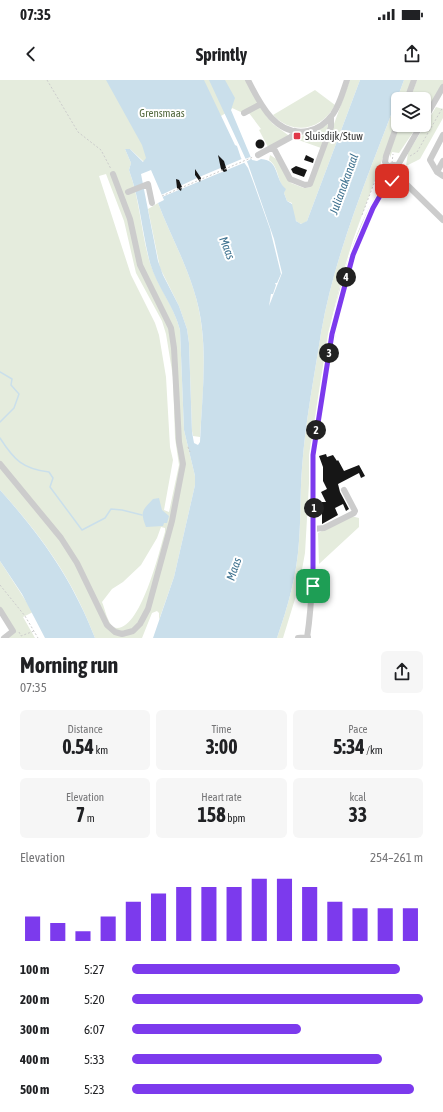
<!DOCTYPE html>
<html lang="en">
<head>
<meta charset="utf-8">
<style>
	body { margin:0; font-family:"Asap Condensed",sans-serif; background:#f6f6f6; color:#202124; height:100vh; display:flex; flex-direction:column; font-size:15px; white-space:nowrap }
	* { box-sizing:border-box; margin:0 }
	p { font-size:13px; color:#757577 }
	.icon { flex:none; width:22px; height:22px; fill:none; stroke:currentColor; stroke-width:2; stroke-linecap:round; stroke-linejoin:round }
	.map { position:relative; height:558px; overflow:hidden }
	.drawer { display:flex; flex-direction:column; background:#fff; flex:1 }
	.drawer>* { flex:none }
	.controls { position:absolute; left:391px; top:12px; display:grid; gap:8px }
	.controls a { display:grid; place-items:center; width:40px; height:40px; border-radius:6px; background:#fff; box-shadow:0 1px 3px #0004; font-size:20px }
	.pin { position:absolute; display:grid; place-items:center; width:34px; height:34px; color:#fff; margin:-17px; border-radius:8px; box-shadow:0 2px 6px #0006 }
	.km { position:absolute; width:20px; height:20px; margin:-10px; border-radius:50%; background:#222; color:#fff; font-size:11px; line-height:20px; text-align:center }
	.round { display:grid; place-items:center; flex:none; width:42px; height:42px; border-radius:6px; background:#f6f6f6 }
	.headline { display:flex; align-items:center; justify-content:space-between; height:68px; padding:0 20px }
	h1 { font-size:22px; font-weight:700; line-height:30px }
	.metrics { display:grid; grid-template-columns:repeat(3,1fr); gap:6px; height:68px; padding:4px 20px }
	.metrics div { display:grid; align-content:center; border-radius:6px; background:#f6f6f6; text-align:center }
	.metrics b { font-size:20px; font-weight:700 }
	.metrics small { font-size:11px; font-weight:400 }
	.metrics p { font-size:11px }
	.chart { height:112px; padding:8px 20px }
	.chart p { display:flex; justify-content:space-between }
	.chart svg { width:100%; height:72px; margin-top:4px; stroke:#7c3aed; stroke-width:6 }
	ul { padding:0 20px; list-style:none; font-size:13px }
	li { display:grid; grid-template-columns:64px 48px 1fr; align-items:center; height:30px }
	li i { height:10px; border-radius:5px; background:#7c3aed }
	.status { display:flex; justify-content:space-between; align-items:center; height:28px; padding:0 20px; background:#fff; direction:ltr }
	.status svg { height:11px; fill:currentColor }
	header { display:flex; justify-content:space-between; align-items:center; height:52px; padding:0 20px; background:#fff; font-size:18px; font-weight:700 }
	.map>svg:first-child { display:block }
</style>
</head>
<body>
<div class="status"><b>07:35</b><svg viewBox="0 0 49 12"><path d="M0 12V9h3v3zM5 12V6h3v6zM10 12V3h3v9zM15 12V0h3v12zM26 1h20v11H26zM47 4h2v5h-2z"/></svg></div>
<header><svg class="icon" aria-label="back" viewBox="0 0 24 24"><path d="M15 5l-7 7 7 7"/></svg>Sprintly<svg class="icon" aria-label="share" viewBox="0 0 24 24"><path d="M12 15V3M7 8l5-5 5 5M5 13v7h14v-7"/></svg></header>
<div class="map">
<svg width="443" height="558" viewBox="0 0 443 558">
	<rect width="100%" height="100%" fill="#fff"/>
	<path fill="#e5ecdd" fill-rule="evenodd" d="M0,0h245l22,37 6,7 15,11v2l-20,10 -9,-17 2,-1 -12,-16h-6l-11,-5 -1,2 -87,52 -14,-13h-5l6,14 -2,7c11,30 12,63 21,93 8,24 24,43 30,67l4,100 11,46v9l-21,92 -15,43v-7l-2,-2 -5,2 -10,25h-47c-23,-60 -52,-100 -95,-148zM106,94l18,47 12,52 26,48 4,13 7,43 2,61 4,27 -10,47 -5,-2 9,-50 -3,-13 -4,-70 -7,-42 -4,-12 -24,-48 -32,-99zM161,447l4,1v4c-4,12 -25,106 -52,95 -6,-6 -8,-18 -11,-25l10,-13 11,-7 18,-17 16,-27z
		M350,0h10l-53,141 -4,3c-10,-1 -11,-12 -11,-21l-5,-2 -3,-8 1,-4c-8,-8 -6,-22 -16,-29l1,-5 8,5 13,23 13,5 7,-1z
		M404,0h8l-7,19h-7v17l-45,124 -10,33 -11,45 -21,131 -6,104 -6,33 -16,52h-6c11,-32 20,-63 22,-97 2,-24 1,-49 3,-73 3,-45 12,-90 19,-135 15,-87 53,-170 83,-253z
		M417,0h26v4l-19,31v-16h-14z
		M315,10l20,15c-13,25 -42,31 -62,10z
		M436,27l7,2v9l-23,41 -14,7 2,-13z
		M328,44l2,1 -9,23 -28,-10 22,-6z
		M400,45h18l-19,28 -7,-1 -2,6v-7z
		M388.5 93a5.5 5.5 0 1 1 11 0a5.5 5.5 0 1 1-11 0Z
		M158,123c11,29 27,58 36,88 15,47 9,97 6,146l-7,-1 -1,-5 -3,-88 -2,-14 -8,-23 -19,-38 -12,-59z
		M351,436l8,2v9l-40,37 -1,-31z
		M0,481l33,51 -10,5 12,21h-27l5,-5 -13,-26z"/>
	<path fill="#cadfeb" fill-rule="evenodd" d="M106,0h98l31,65 2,1 4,12 7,10 6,16 16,45 11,45 -4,9h-2l1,2 -3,9h-2l-2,12 13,-33 -8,-34 -26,-75 -39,-84h16l10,18 -4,12 21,50 5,1 4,-2c19,1 13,20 25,30l-2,4 3,8 5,3 4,17 5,3 6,-3 53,-141h44c-30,83 -68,166 -83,253 -7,45 -16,90 -19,135 -2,24 -1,49 -3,73 -2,34 -11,65 -22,97h-124l21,-61 21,-92v-9l-11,-46 -4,-100c-6,-24 -23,-43 -30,-67 -8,-31 -10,-63 -21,-93l2,-7 -6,-14h5l13,13 3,-4 -4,-13zM151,90l13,30 -6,3c11,29 27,58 36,88 16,49 8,101 6,151l-2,3 -4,-2 -2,-11 -3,-89 -2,-14 -8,-23 -16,-31 -5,-14 -17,-87z
		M0,410c42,47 72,89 95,148h-50l-23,-44 -22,-33z
		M159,418l3,12 7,6 -2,7h-3l-1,3 -17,1c-6,-16 -4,-16 7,-28z"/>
	<path fill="#fff" d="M253,76l1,1 -8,5 -84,35 -1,-2 36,-17 47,-20 1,1z"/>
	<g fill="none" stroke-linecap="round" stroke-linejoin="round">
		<path stroke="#cadfeb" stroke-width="1.5" d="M0,292l12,7 -1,6 8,9 -5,14 -14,14
			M0,358c14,22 23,31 49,34l4,6 -3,9 32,43 23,-12 6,-9 11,1 20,5"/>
	</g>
	<path fill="#161616" d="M255.5 64a4.5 4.5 0 1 1 9 0a4.5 4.5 0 1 1-9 0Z
		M218,75l6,6 3,10 -3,1 -3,-3z
		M306,75l8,4 -1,4 -9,-3z
		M296,86l11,4 -3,7 -11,-4 -2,-4z
		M195,89l6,9 -1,4 -5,-7z
		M176,99l3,1 3,7 -1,4 -4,-3z
		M326,374l1,3 6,-2 4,6 1,-1 6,11 15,-6 6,11 -4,2 -2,-5 -21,11 2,8 9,17 -3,2 -3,-7 -8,4 3,7 -16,9v-22h4l-5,-10 6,-3 -4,-8v-14l-4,-11z"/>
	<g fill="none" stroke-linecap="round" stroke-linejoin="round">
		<path stroke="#ccc" stroke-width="1" stroke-dasharray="2 2" stroke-linecap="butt" d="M47,0l31,52 23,18 10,19
			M410,76l7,-4 26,-45
			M392,83l1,-9
			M376,99l5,-7 4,-1
			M390,110l6,-9
			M162,116l91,-39
			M362,135l19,-50
			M188,367l2,5
			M0,505l25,31 13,22
			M19,552l2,4 13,-5"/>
		<path stroke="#ccc" stroke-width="6" d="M248,0c12,24 28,57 60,51 10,-2 19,-9 25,-17 7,-10 10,-23 14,-34
			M407,19l7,-19
			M244,33l17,-9
			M424,40l19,-33
			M443,55l-13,25 7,12 6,4
			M273,67l17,32 15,6 5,-1 21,-57v-10
			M258,75l33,-18 4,-6
			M386 93a8 8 0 1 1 16 0a8 8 0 1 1-16 0Z
			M398,85l23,-40
			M388,87l-3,-5 1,-6 12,-34
			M437,92l6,-11
			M400,98l43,42
			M128,112l20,-8 4,19
			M0,384l61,74 16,25 30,62 8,7 7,2 11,-3 7,-7 8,-15 24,-88 11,-57 -4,-22 -5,-94 -3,-20 -31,-63 -10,-46 -17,-45
			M313,449l11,-1 30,-15 1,-2 -11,-21
			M0,530l13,21 -9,7
			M298,558l10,-1
			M307,558c9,-60 4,-120 6,-181 1,-24 7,-48 11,-72 11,-70 24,-145 65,-205"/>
	</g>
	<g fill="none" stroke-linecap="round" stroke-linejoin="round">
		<defs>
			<path id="route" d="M313,506v-131l19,-121 21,-79 20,-47 16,-28 3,1"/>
		</defs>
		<use href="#route" stroke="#fff" stroke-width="8"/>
		<use href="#route" stroke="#7c3aed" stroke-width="5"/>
	</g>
	<rect fill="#e03749" stroke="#fff" stroke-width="1.5" x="293" y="52" width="8" height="8" rx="2"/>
	<g text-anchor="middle" stroke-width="4" stroke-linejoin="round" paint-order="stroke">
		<g font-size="11" fill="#53693e" stroke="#fff">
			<text x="162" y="37">Grensmaas</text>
		</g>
		<g font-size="11" fill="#2f2f2f" stroke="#fff" text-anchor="start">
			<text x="305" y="60">Sluisdijk/Stuw</text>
		</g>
		<g font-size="12" font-style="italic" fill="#3f728f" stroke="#fff">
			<text transform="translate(344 104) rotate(-70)" y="4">Julianakanaal</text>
			<text transform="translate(227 168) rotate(68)" y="4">Maas</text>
			<text transform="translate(234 489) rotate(-71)" y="4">Maas</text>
		</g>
	</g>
</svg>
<div class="controls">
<a><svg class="icon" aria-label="layers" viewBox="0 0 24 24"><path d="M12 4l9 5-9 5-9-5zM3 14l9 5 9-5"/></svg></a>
</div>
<div class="pin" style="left:313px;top:506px;background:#1e9e55"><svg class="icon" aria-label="arrive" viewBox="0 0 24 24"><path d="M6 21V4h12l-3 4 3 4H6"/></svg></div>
<div class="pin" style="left:392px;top:101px;background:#d93025"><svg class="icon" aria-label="check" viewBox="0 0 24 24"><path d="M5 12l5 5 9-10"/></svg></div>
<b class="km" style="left:314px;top:428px">1</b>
<b class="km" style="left:316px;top:350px">2</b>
<b class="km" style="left:329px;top:273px">3</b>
<b class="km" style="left:346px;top:197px">4</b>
</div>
<section class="drawer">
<div class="headline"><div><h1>Morning run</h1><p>07:35</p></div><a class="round"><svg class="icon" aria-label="share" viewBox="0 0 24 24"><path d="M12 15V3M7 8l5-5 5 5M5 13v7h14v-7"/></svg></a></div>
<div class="metrics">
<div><p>Distance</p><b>0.54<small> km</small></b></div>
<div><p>Time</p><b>3:00</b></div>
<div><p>Pace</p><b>5:34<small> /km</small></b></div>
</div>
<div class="metrics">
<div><p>Elevation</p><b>7<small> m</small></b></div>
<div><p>Heart rate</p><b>158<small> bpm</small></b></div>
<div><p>kcal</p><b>33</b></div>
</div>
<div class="chart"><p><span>Elevation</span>254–261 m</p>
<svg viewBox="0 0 160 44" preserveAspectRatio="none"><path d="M5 44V29M15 44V33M25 44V38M35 44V29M45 44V20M55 44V15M65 44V11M75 44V11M85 44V11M95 44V6M105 44V6M115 44V11M125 44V20M135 44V24M145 44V24M155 44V24"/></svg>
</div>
<ul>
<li><b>100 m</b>5:27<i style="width:92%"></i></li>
<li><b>200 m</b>5:20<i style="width:100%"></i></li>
<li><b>300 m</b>6:07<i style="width:58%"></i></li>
<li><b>400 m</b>5:33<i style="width:86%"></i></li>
<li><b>500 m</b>5:23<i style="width:97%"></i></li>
</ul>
</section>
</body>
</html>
